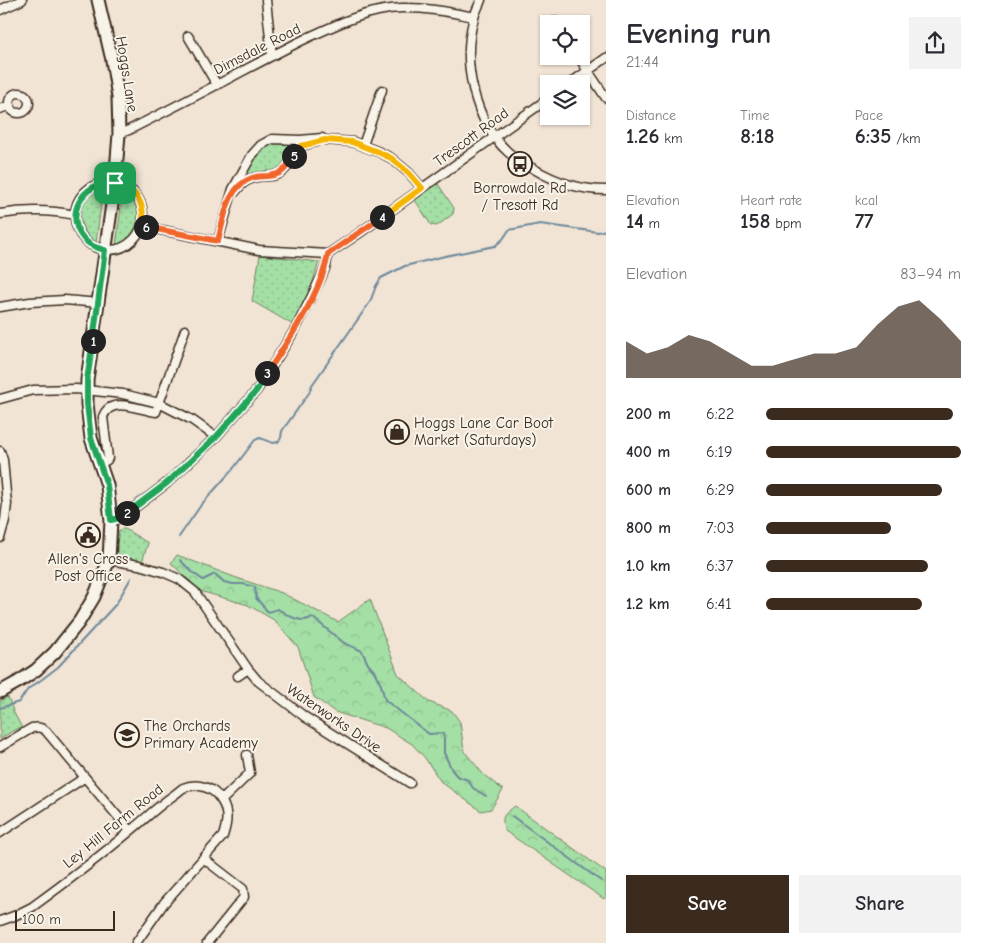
<!DOCTYPE html>
<html lang="en">
<head>
<meta charset="utf-8">
<style>
	body { margin:0; font-family:"Comic Neue",sans-serif; background:#f2f2f3; color:#2b2b33; height:100vh; display:flex; flex-direction:column; font-size:19px; white-space:nowrap }
	* { box-sizing:border-box; margin:0 }
	p { font-size:16px; color:#7c7c81 }
	.icon { flex:none; width:28px; height:28px; fill:none; stroke:currentColor; stroke-width:2; stroke-linecap:round; stroke-linejoin:round }
	.map { position:relative; flex:1; overflow:hidden }
	.panel { display:flex; flex-direction:column; background:#fff; width:375px }
	.panel>* { flex:none }
	.controls { position:absolute; left:540px; top:15px; display:grid; gap:10px }
	.controls a { display:grid; place-items:center; width:50px; height:50px; border-radius:0px; background:#fff; box-shadow:0 1px 4px #0004; font-size:25px }
	.scale { position:absolute; left:15px; bottom:12px; width:100px; box-sizing:border-box; padding-left:5px; border:2px solid #3b2a1e; border-top:0; font-size:14px; line-height:18px; white-space:nowrap; color:#3b2a1e; -webkit-text-stroke:4px #f7f3e8; paint-order:stroke }
	.pin { position:absolute; display:grid; place-items:center; width:42px; height:42px; color:#fff; margin:-21px; border-radius:10px; box-shadow:0 2px 8px #0006 }
	.km { position:absolute; width:25px; height:25px; margin:-12px; border-radius:50%; background:#222; color:#fff; font-size:14px; line-height:25px; text-align:center }
	.round { display:grid; place-items:center; flex:none; width:52px; height:52px; border-radius:0px; background:#f2f2f3 }
	.summary { display:flex; align-items:center; justify-content:space-between; height:85px; padding:0 20px }
	h1 { font-size:28px; font-weight:700; line-height:38px }
	.figures { display:grid; grid-template-columns:repeat(3,1fr); gap:8px; height:85px; padding:5px 20px }
	.figures div { display:grid; align-content:center }
	.figures b { font-size:21px; font-weight:700 }
	.figures small { font-size:14px; font-weight:400 }
	.figures p { font-size:14px }
	.chart { height:140px; padding:10px 20px }
	.chart p { display:flex; justify-content:space-between }
	.chart svg { width:100%; height:90px; margin-top:5px; fill:#3b2a1e; opacity:.7 }
	.primary-button { display:flex; gap:10px; margin-top:auto; padding:10px 20px }
	.primary-button a { flex:1; height:58px; border-radius:0px; background:#3b2a1e; color:#fff; font-size:20px; font-weight:700; line-height:58px; text-align:center }
	.primary-button a+a { background:#f2f2f3; color:#2b2b33 }
	ul { padding:0 20px; list-style:none; font-size:16px }
	li { display:grid; grid-template-columns:80px 60px 1fr; align-items:center; height:38px }
	li i { height:12px; border-radius:6px; background:#3b2a1e }
	main { display:flex; flex:1; min-height:0 }
	.map>svg:first-child { display:block }
</style>
</head>
<body>
<main>
<div class="map">
<svg width="606" height="943" viewBox="0 0 606 943">
	<defs>
		<pattern id="grass-dots" width="8" height="8" patternUnits="userSpaceOnUse" patternTransform="scale(1.25)"><rect width="8" height="8" fill="#a4dfa5"/><path d="M2 2h.1M6 6h.1" fill="none" stroke="#8ec08e" stroke-width="1.8" stroke-linecap="round"/></pattern>
		<pattern id="forest-crowns" width="20" height="18" patternUnits="userSpaceOnUse" patternTransform="scale(1.25)"><rect width="20" height="18" fill="#a4dfa5"/><path d="M2 6a3 3 0 1 1 6 0M12 15a3 3 0 1 1 6 0" fill="none" stroke="#8ec08e"/></pattern>
	</defs>
	<rect width="100%" height="100%" fill="#f1e4d5"/>
	<filter id="ink" filterUnits="userSpaceOnUse"><feTurbulence type="fractalNoise" baseFrequency=".02" numOctaves="2"/><feDisplacementMap in="SourceGraphic" scale="10" xChannelSelector="R" yChannelSelector="G"/><feConvolveMatrix kernelMatrix="1 2 1 2 8 2 1 2 1" color-interpolation-filters="sRGB"/></filter>
	<g filter="url(#ink)">
		<path fill="url(#grass-dots)" stroke="#708462" d="M274,141l24,2 -4,6 -4,2 -4,13 -10,9 -29,3 4,-12 10,-18z
			M438,184l16,24 -1,6 -16,12 -6,-1 -16,-25z
			M103,189l-7,54c-24,-17 -20,-44 7,-54z
			M123,191c23,18 21,44 -7,55z
			M260,255l59,7 -12,38 -14,25 -41,-24z
			M121,529h4l23,14 -6,19 -21,-6c-8,-5 -3,-17 -2,-25z
			M8,697l6,16 8,15 -8,2 -14,9v-38z"/>
		<path fill="url(#forest-crowns)" stroke="#708462" d="M177,555l57,22 48,16 56,29 32,-23 28,75 31,28 23,9 8,11 4,29 20,24 19,15 -12,19 -10,2 -40,-29 -16,-24 -13,-14 -26,-16 -51,-16 -21,-15 -16,-50 -24,-27 -26,-15 -48,-14 -29,-28z
			M515,806l91,66v25l-2,2 -99,-68c-5,-16 -1,-16 10,-25z"/>
		<g fill="none" stroke-linecap="round" stroke-linejoin="round">
			<path stroke="#6d899b" stroke-width="2" d="M179,537l22,-32 32,-36 22,-29 5,-2 13,5 5,-1 3,-4 1,-7 27,-38 3,-8 58,-83 6,-16 5,-8 24,-12 40,-10 50,-10 8,-7 6,-9 31,-6 58,8 8,-2
				M180,560l12,12 11,8 12,-6 9,8 9,2h10l12,3 1,11 12,14 10,-3c9,6 24,16 34,8l32,26 18,8 6,13 6,7 7,14 4,15 44,34 14,-1 1,6v14l8,17 5,6 11,4 5,8 13,8
				M0,708l19,-6 9,-13 13,-9 17,-13 58,-63 15,-26
				M512,816l89,65"/>
			<defs>
				<path id="street" d="M266,0l6,56
					M481,0c-2,6 -6,12 -7,18 -13,44 0,103 34,134 8,7 17,12 26,17 22,13 46,21 72,21
					M0,10l22,-10
					M555,21l2,3
					M188,36l29,49
					M578,56l28,42
					M569,84l37,-26
					M9 103a10 10 0 1 1 20 0a10 10 0 1 1-20 0Z
					M0,109l10,-4
					M119,134l10,-4c37,-19 75,-38 112,-58 21,-11 42,-22 64,-33 30,-14 63,-30 97,-31 24,-1 49,4 72,9
					M363,145l19,-55
					M75 216a34 34 0 1 1 68 0a34 34 0 1 1-68 0Z
					M235,192c4,-5 9,-11 16,-13 9,-5 22,0 31,-7 7,-5 14,-18 19,-26l15,-4
					M0,214c25,-4 50,-4 75,1
					M142,226l117,24 69,4
					M218,241l15,-52 19,-34 9,-10 11,-6 28,1 22,-2 3,2 28,2 26,10 12,6 18,15 13,15
					M0,307l30,-5 35,-2 34,3
					M0,399l33,-9 43,-1 47,5 36,9 33,17 24,17
					M0,451l3,9 4,44 -2,16 -5,18
					M100,464l7,-4 1,-2 -5,-41c7,-22 37,-7 53,-5l29,-82
					M111,520l10,-2 46,-35 49,-46 41,-47 39,-62 25,-50 5,-12 2,-12 30,-20 191,-136
					M109,560l30,5 24,7 16,7 16,13 53,77 10,12 47,36 105,66
					M238,676l10,-7
					M0,747l32,-19c6,-1 9,-1 14,3l84,100
					M222,800l28,-27 -3,-18
					M0,833l84,-55
					M203,858l40,31 1,8 -37,46
					M0,921l14,-5 18,-9c33,-24 66,-49 97,-75 15,-12 29,-26 45,-37 3,-2 6,-5 9,-7 12,-5 27,-2 35,8 11,13 10,25 5,40l-59,67 -28,40"/>
				<path id="secondary" d="M0,692l18,-10 18,-12 19,-18 24,-30 15,-25 15,-37 2,-40 -4,-35 -16,-47 -4,-34v-24l28,-197 4,-49 -1,-37 -6,-37 -14,-60"/>
			</defs>
			<use href="#street" stroke="#3b2a1e" stroke-width="11"/>
			<use href="#secondary" stroke="#3b2a1e" stroke-width="15"/>
			<use href="#street" stroke="#f7f3e8" stroke-width="8"/>
			<use href="#secondary" stroke="#f7f3e8" stroke-width="11"/>
		</g>
	</g>
	<g fill="none" stroke-linecap="round" stroke-linejoin="round" filter="url(#ink)">
		<defs>
			<path id="split-1" d="M93,341l12,-91c-6,-2 -13,-3 -18,-8 -26,-23 -5,-63 28,-59"/>
			<path id="split-2" d="M93,341l-6,39v24l4,34 16,47 4,35 9,-2 7,-5"/>
			<path id="split-3" d="M127,513l40,-30 49,-46 41,-47 10,-17"/>
			<path id="split-4" d="M267,373c22,-34 54,-79 61,-119l54,-37"/>
			<path id="split-5" d="M294,156l7,-10 24,-6 27,2 26,10 13,6 18,15 13,15 -40,29"/>
			<path id="split-6" d="M146,227l72,14c6,-22 9,-55 34,-63 5,-2 11,-2 16,-2 16,-1 18,-9 26,-20"/>
			<path id="split-7" d="M115,183c22,6 31,21 27,43l4,1"/>
		</defs>
		<use href="#split-1" stroke="#fff" stroke-width="10"/>
		<use href="#split-2" stroke="#fff" stroke-width="10"/>
		<use href="#split-3" stroke="#fff" stroke-width="10"/>
		<use href="#split-4" stroke="#fff" stroke-width="10"/>
		<use href="#split-5" stroke="#fff" stroke-width="10"/>
		<use href="#split-6" stroke="#fff" stroke-width="10"/>
		<use href="#split-7" stroke="#fff" stroke-width="10"/>
		<use href="#split-1" stroke="#22a559" stroke-width="6"/>
		<use href="#split-2" stroke="#22a559" stroke-width="6"/>
		<use href="#split-3" stroke="#22a559" stroke-width="6"/>
		<use href="#split-4" stroke="#f0652b" stroke-width="6"/>
		<use href="#split-5" stroke="#f5b400" stroke-width="6"/>
		<use href="#split-6" stroke="#f0652b" stroke-width="6"/>
		<use href="#split-7" stroke="#f5b400" stroke-width="6"/>
	</g>
	<defs>
		<symbol id="bus-ring" viewBox="-11 -11 22 22"><circle r="9.5" fill="#f7f3e8" stroke="#3b2a1e" stroke-width="1.5"/><path d="M-5-6H5V4H4V6H2V4H-2V6H-4V4H-5ZM-3.5-4V0h7V-4ZM-3.5 1.2v1.5H-2V1.2ZM2 1.2v1.5H3.5V1.2Z" fill="#3b2a1e"/></symbol>
		<symbol id="shop-ring" viewBox="-11 -11 22 22"><circle r="9.5" fill="#f7f3e8" stroke="#3b2a1e" stroke-width="1.5"/><path d="M-5-2.5h2.3a2.7 3.5 0 0 1 5.4 0H5L5.5 6h-11ZM-1.5-2.5h3a1.5 2.3 0 0 0-3 0Z" fill="#3b2a1e"/></symbol>
		<symbol id="civic-ring" viewBox="-11 -11 22 22"><circle r="9.5" fill="#f7f3e8" stroke="#3b2a1e" stroke-width="1.5"/><path d="M-.6-6.5H3V-4.5H.6V-3L4-1V1h2V6H-6V1h2V-1L-.6-3ZM-1.2 2.5V6h2.4V2.5Z" fill="#3b2a1e"/></symbol>
		<symbol id="school-ring" viewBox="-11 -11 22 22"><circle r="9.5" fill="#f7f3e8" stroke="#3b2a1e" stroke-width="1.5"/><path d="M0-5L7-2L0 1L-7-2ZM-4 1L0 2.5L4 1V4Q0 6-4 4Z" fill="#3b2a1e"/></symbol>
	</defs>
	<g fill-rule="evenodd">
		<use href="#bus-ring" x="506" y="150" width="28" height="28"/>
		<use href="#shop-ring" x="383" y="418" width="28" height="28"/>
		<use href="#civic-ring" x="74" y="521" width="28" height="28"/>
		<use href="#school-ring" x="113" y="721" width="28" height="28"/>
	</g>
	<g text-anchor="middle" stroke-width="4" stroke-linejoin="round" paint-order="stroke">
		<g font-size="15" fill="#3b2a1e" stroke="#f7f3e8">
			<text transform="translate(257 49) rotate(-27)" y="5">Dimsdale Road</text>
			<text transform="translate(127 74) rotate(81)" y="5">Hoggs Lane</text>
			<text transform="translate(471 137) rotate(-36)" y="5">Trescott Road</text>
			<text transform="translate(334 718) rotate(34)" y="5">Waterworks Drive</text>
			<text transform="translate(113 826) rotate(-39)" y="5">Ley Hill Farm Road</text>
		</g>
		<g font-size="15" fill="#3b2a1e" stroke="#f7f3e8">
			<text x="520" y="193">Borrowdale Rd<tspan x="520" dy="17">/ Tresott Rd</tspan></text>
			<text x="414" y="428" text-anchor="start">Hoggs Lane Car Boot<tspan x="414" dy="17">Market (Saturdays)</tspan></text>
			<text x="88" y="564">Allen's Cross<tspan x="88" dy="17">Post Office</tspan></text>
			<text x="144" y="731" text-anchor="start">The Orchards<tspan x="144" dy="17">Primary Academy</tspan></text>
		</g>
	</g>
</svg>
<div class="controls">
<a><svg class="icon" aria-label="locate" viewBox="0 0 24 24"><circle cx="12" cy="12" r="6"/><path d="M12 2v4M12 18v4M2 12h4M18 12h4"/></svg></a>
<a><svg class="icon" aria-label="layers" viewBox="0 0 24 24"><path d="M12 4l9 5-9 5-9-5zM3 14l9 5 9-5"/></svg></a>
</div>
<div class="scale">100 m</div>
<div class="pin" style="left:115px;top:183px;background:#1e9e55"><svg class="icon" aria-label="arrive" viewBox="0 0 24 24"><path d="M6 21V4h12l-3 4 3 4H6"/></svg></div>
<b class="km" style="left:93px;top:341px">1</b>
<b class="km" style="left:127px;top:513px">2</b>
<b class="km" style="left:267px;top:373px">3</b>
<b class="km" style="left:382px;top:217px">4</b>
<b class="km" style="left:294px;top:156px">5</b>
<b class="km" style="left:146px;top:227px">6</b>
</div>
<section class="panel">
<div class="summary"><div><h1>Evening run</h1><p>21:44</p></div><a class="round"><svg class="icon" aria-label="share" viewBox="0 0 24 24"><path d="M12 15V3M7 8l5-5 5 5M5 13v7h14v-7"/></svg></a></div>
<div class="figures">
<div><p>Distance</p><b>1.26<small> km</small></b></div>
<div><p>Time</p><b>8:18</b></div>
<div><p>Pace</p><b>6:35<small> /km</small></b></div>
</div>
<div class="figures">
<div><p>Elevation</p><b>14<small> m</small></b></div>
<div><p>Heart rate</p><b>158<small> bpm</small></b></div>
<div><p>kcal</p><b>77</b></div>
</div>
<div class="chart"><p><span>Elevation</span>83–94 m</p>
<svg viewBox="0 0 160 44" preserveAspectRatio="none"><path d="M0 44V26L10 32L20 29L30 23L40 26L50 32L60 38L70 38L80 35L90 32L100 32L110 29L120 18L130 9L140 6L150 15L160 26V44z"/></svg>
</div>
<ul>
<li><b>200 m</b>6:22<i style="width:96%"></i></li>
<li><b>400 m</b>6:19<i style="width:100%"></i></li>
<li><b>600 m</b>6:29<i style="width:90%"></i></li>
<li><b>800 m</b>7:03<i style="width:64%"></i></li>
<li><b>1.0 km</b>6:37<i style="width:83%"></i></li>
<li><b>1.2 km</b>6:41<i style="width:80%"></i></li>
</ul>
<div class="primary-button"><a>Save</a><a>Share</a></div>
</section>
</main>
</body>
</html>
